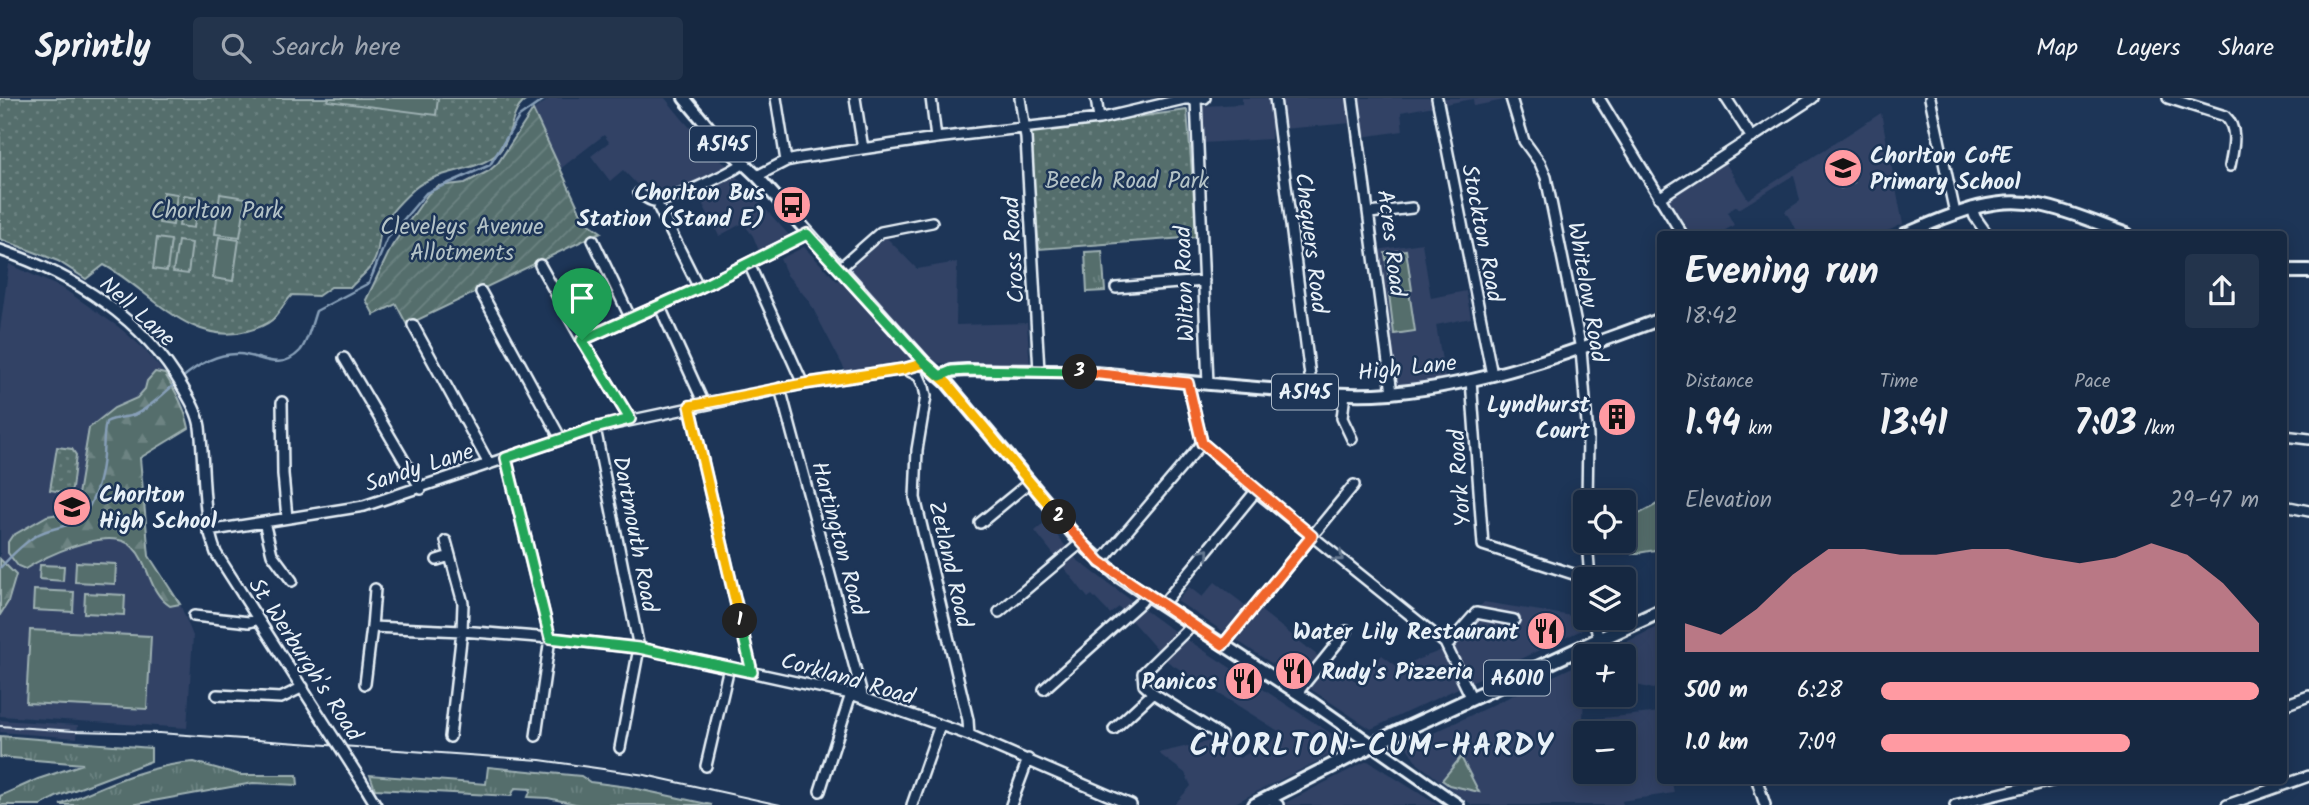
<!DOCTYPE html>
<html lang="en">
<head>
<meta charset="utf-8">
<style>
	body { margin:0; font-family:Kalam,sans-serif; background:#23344c; color:#f1f3f6; height:100vh; display:flex; flex-direction:column; font-size:26px; white-space:nowrap }
	* { box-sizing:border-box; margin:0 }
	p { font-size:23px; color:#9ea6b1 }
	.icon { flex:none; width:38px; height:38px; fill:none; stroke:currentColor; stroke-width:2; stroke-linecap:round; stroke-linejoin:round }
	.map { position:relative; flex:1; overflow:hidden }
	.drawer { position:absolute; left:1657px; top:133px; width:630px; height:553px; display:flex; flex-direction:column; background:#162841; border-radius:7px; box-shadow:0 4px 18px #0003,0 0 0 2px #35445a }
	.drawer>* { flex:none }
	.buttons { position:absolute; left:1573px; top:392px; display:grid; gap:14px }
	.buttons a { display:grid; place-items:center; width:63px; height:63px; border-radius:7px; background:#162841; box-shadow:0 4px 18px #0003,0 0 0 2px #35445a; font-size:35px }
	.pin { position:absolute; display:grid; place-items:center; width:60px; height:60px; color:#fff; margin:-72px -30px; border-radius:50% 50% 50% 0; rotate:-45deg; box-shadow:0 0 7px #0007 }
	.pin .icon { rotate:45deg }
	.km { position:absolute; width:35px; height:35px; margin:-18px; border-radius:50%; background:#222; color:#fff; font-size:19px; line-height:35px; text-align:center }
	.round { display:grid; place-items:center; flex:none; width:74px; height:74px; border-radius:7px; background:#23344c }
	.overview { display:flex; align-items:center; justify-content:space-between; height:119px; padding:0 28px }
	h1 { font-size:38px; font-weight:600; line-height:52px }
	.figures { display:grid; grid-template-columns:repeat(3,1fr); gap:10px; height:119px; padding:7px 28px }
	.figures div { display:grid; align-content:center }
	.figures b { font-size:35px; font-weight:600 }
	.figures small { font-size:19px; font-weight:400 }
	.figures p { font-size:19px }
	.chart { height:196px; padding:14px 28px }
	.chart p { display:flex; justify-content:space-between }
	.chart svg { width:100%; height:126px; margin-top:7px; fill:#ff9aa2; opacity:.7 }
	ul { padding:0 28px; list-style:none; font-size:23px }
	li { display:grid; grid-template-columns:112px 84px 1fr; align-items:center; height:52px }
	li i { height:18px; border-radius:9px; background:#ff9aa2 }
	header { display:flex; align-items:center; gap:42px; box-sizing:border-box; height:98px; padding:0 35px; background:#162841; border-bottom:2px solid #35445a }
	header strong { font-size:33px }
	nav { display:flex; gap:38px; margin-inline-start:auto; font-size:24px }
	.search { width:490px; height:63px; background:#23344c; display:flex; align-items:center; gap:18px; box-sizing:border-box; padding:0 24px; border-radius:7px; color:#9ea6b1; font-size:26px }
	.map>svg:first-child { display:block }
</style>
</head>
<body>
<header>
<strong>Sprintly</strong>
<div class="search"><svg class="icon" aria-label="search" viewBox="0 0 24 24"><circle cx="10" cy="10" r="6"/><path d="M15 15l6 6"/></svg>Search here</div>
<nav><a>Map</a><a>Layers</a><a>Share</a></nav>
</header>
<div class="map">
<svg width="2309" height="707" viewBox="0 0 2309 707">
	<defs>
		<pattern id="grass-tufts" width="24" height="20" patternUnits="userSpaceOnUse" patternTransform="scale(1.75)"><rect width="24" height="20" fill="#546e6c"/><path d="M3 7l-1-3M5 7V3M7 7l1-3M15 17l-1-3M17 17v-4M19 17l1-3" fill="none" stroke="#6d8382"/></pattern>
		<pattern id="forest-firs" width="22" height="20" patternUnits="userSpaceOnUse" patternTransform="scale(1.75)"><rect width="22" height="20" fill="#546e6c"/><path d="M5 1l3.5 6h-7zM16 11l3.5 6h-7z" fill="#6d8382"/></pattern>
		<pattern id="park-dots" width="8" height="8" patternUnits="userSpaceOnUse" patternTransform="scale(1.75)"><rect width="8" height="8" fill="#546e6c"/><path d="M2 2h.1M6 6h.1" fill="none" stroke="#6d8382" stroke-width="1.8" stroke-linecap="round"/></pattern>
		<pattern id="garden-furrows" width="10" height="10" patternUnits="userSpaceOnUse" patternTransform="scale(1.75)"><rect width="10" height="10" fill="#546e6c"/><path d="M-1 1l2-2M0 10L10 0M9 11l2-2" fill="none" stroke="#6d8382"/></pattern>
	</defs>
	<rect width="100%" height="100%" fill="#1d3557"/>
	<filter id="ink" filterUnits="userSpaceOnUse"><feTurbulence type="fractalNoise" baseFrequency=".0143" numOctaves="2"/><feDisplacementMap in="SourceGraphic" scale="14" xChannelSelector="R" yChannelSelector="G"/><feConvolveMatrix kernelMatrix="1 2 1 2 8 2 1 2 1" color-interpolation-filters="sRGB"/></filter>
	<g filter="url(#ink)">
		<path fill="#304265" fill-rule="evenodd" d="M551,0h114l19,23 47,49 -62,24 -21,2 -25,-26 -13,11 -19,-25 18,-14 -5,-7 -44,34 -27,-59z
			M1242,0h261l1,2 -30,6 -1,-7 -72,13 2,19 -48,7 -3,-15 -81,7v9l-68,4 -2,-33 2,-4 39,-2z
			M1881,15l22,111 -22,10h-82l-14,-23 15,-10 -6,-26 -55,34 -2,-3 -10,6 7,13 -15,9h-28l-23,-36 57,-36 23,37z
			M734,76l55,61 -30,16 -6,-15 -10,-13 -24,13 -22,-43z
			M886,139l31,32 40,-7 -1,63 71,-2 3,45 -126,-7 -58,11 -37,-71 -22,-26 -7,-16 24,-12 33,34z
			M1422,145l9,55 35,-7 5,27 -35,7 9,53 -49,7 -19,-135z
			M9,166l55,25 56,39 23,20 18,21 24,43 4,16 -49,30 9,98 31,48 13,32 -6,92 -187,-12v-387z
			M1046,424l30,37 29,22 60,44 179,117v6l-113,57h-57l17,-19 -6,-13 -27,-20 69,-16 12,21 44,-24 -115,-72 -49,-55 -9,7 -18,-19 -4,3 -53,-67z
			M1215,484l30,23 4,-4 69,55 13,5 26,21 25,-27 16,12 44,-17 42,-48 101,16 -1,11 -213,100 -194,-128 12,-14 13,10z
			M1661,527v61l-8,3 -29,-7v-26h-27z
			M1585,563l-2,59 78,-8v68l11,1 2,12 -52,8 1,4h-151l-54,-41 -12,-18zM1586,635h38v39h-38z
			M0,622l78,5 -1,13 -77,-6z
			M1368,663l70,44h-157l84,-43z"/>
		<path fill="url(#grass-tufts)" stroke="#9eb0b2" stroke-width="2" d="M1102,153l3,40 -18,1 -2,-40z
			M0,638l151,12v13l-95,36 -15,8h-41v-9l38,-17 45,-15 -83,-7z
			M1461,659l18,35 -30,-7 -7,-5z
			M194,664l47,13h56l1,10 -45,-2 -122,22h-71c43,-19 87,-40 134,-43z
			M488,669l93,9 9,6 38,5 84,18h-132l-32,-7 -20,-1 3,-8 -16,-1 -4,8 -136,-7 -5,-14 116,9z"/>
		<path fill="url(#forest-firs)" stroke="#9eb0b2" stroke-width="2" d="M155,274l10,2c11,18 20,34 24,54l-49,30 9,98 31,48 -10,2c-17,-11 -19,-29 -28,-46 -4,-8 -10,-16 -19,-19 -26,-9 -75,14 -98,28l-7,-3 -10,-13v-11l4,-6 35,-20 24,-4 5,-5 13,-79 25,-20 23,-10 8,-9 2,-8z
			M0,461l16,16 -8,27 -8,13z"/>
		<path fill="url(#park-dots)" stroke="#9eb0b2" stroke-width="2" d="M0,0h530c-22,10 -16,40 -32,55 -22,20 -61,16 -84,36 -11,10 -29,28 -33,42 -3,11 -2,23 -8,32 -5,9 -15,16 -22,24h-20l-13,9 -26,-1c-7,7 -14,20 -20,25 -7,6 -17,9 -25,11 -58,16 -98,-42 -143,-66l-18,14 -28,-18 -58,-22z
			M1187,12l10,127 -158,12 -10,-117z
			M57,349l15,2 4,6 -4,34 -5,4 -17,-3z"/>
		<path fill="url(#garden-furrows)" stroke="#9eb0b2" stroke-width="2" d="M533,12l51,110 17,12 -194,93 -11,-21 -22,11 -8,-15 26,-54 36,-52 10,-8 27,-3 24,-12 9,-8z"/>
		<path fill="#546e6c" stroke="#9eb0b2" stroke-width="2" d="M329,0h109l-2,17 -108,-14z
			M1842,56l12,28 -13,6 -13,-29z
			M163,94l14,2 -4,31 -14,-2z
			M220,96l26,4 -6,39 -25,-3z
			M184,97l14,2 -4,31 -15,-2z
			M219,139l20,3 -6,41 -20,-3z
			M157,140l14,2 -4,31 -14,-2z
			M178,143l14,2 -4,31 -15,-2z
			M1406,152l6,40 -21,3 -6,-40z
			M1409,193l6,40 -21,3 -5,-40z
			M1661,404v47l-29,5 -3,-35z
			M76,464l40,2 -1,20 -40,-2z
			M40,467l24,1 -1,15 -24,-2z
			M34,492l40,2 -1,20 -40,-2z
			M85,495l40,2 -1,20 -40,-2z
			M30,532l121,6 -4,73 -121,-6z"/>
		<g fill="none" stroke-linecap="round" stroke-linejoin="round">
			<path stroke="#879fb8" stroke-width="2.5" d="M181,281c16,-14 36,-26 58,-25 21,1 40,19 61,-3 8,-9 12,-29 16,-40l53,-28 18,-44 39,-46 64,-28 29,-48 27,-19
				M0,470c10,-11 24,-25 37,-33 13,-8 34,-7 45,-18 13,-15 20,-43 21,-62 1,-12 0,-21 3,-33 10,-5 18,-4 28,-7 16,-7 29,-21 42,-32"/>
			<defs>
				<path id="minor" d="M776,0l10,63
					M855,0l8,51
					M931,0l5,40
					M1020,0l6,40 13,233
					M1096,0l3,21
					M1275,0l37,294
					M1353,0l39,295
					M1437,0l55,277
					M1511,0l13,43 16,22 6,14 35,172 7,88 -1,65
					M1599,0l83,136
					M1726,0l26,40
					M1930,0l25,115
					M2168,0l57,18c14,13 8,33 5,50
					M1196,1l12,285
					M757,78l29,-15 15,-3 135,-20 163,-19 85,-20 21,-1
					M639,95c5,3 9,7 15,8 15,2 76,-28 90,-38
					M1659,100l154,-100
					M659,110l40,80
					M1972,110l3,9 12,17
					M1370,115l42,-5
					M593,142l38,79
					M0,152c74,25 144,69 183,138 7,12 15,25 17,39 5,42 1,86 16,126l120,188
					M749,166l54,120
					M540,167l42,75 48,79
					M840,170l41,-36 51,-10
					M1116,190l88,-7
					M481,194l80,147
					M660,209l44,97
					M413,227l76,139
					M582,242l117,-52 108,-54
					M344,260l77,131
					M905,271l14,7 5,11 2,9 -9,54 -2,48 53,222 1,15
					M1471,282l12,165 106,34
					M1188,285l14,60 54,48 189,152 27,56
					M780,290l83,310
					M1345,296l-3,24 10,21
					M282,304l1,72 4,44
					M690,308l62,266
					M595,330l44,220 -19,100
					M2284,338l25,3
					M506,360l44,180 -14,98
					M2284,408l25,5
					M264,424l8,32 20,27
					M980,425l50,-41
					M208,433l156,-25 231,-78 208,-44 101,-15 21,-6
					M446,443l17,62 -1,28 -12,106
					M1587,443l3,38
					M437,462l13,-4
					M1100,465l102,-120
					M1162,507l94,-114
					M999,514l82,-69
					M194,518l55,6 9,-3
					M1594,520l5,23
					M1192,527l-49,48 1,12 9,8 68,43
					M372,529l3,-38
					M1223,547l131,-160
					M1447,548l29,-33 38,7
					M365,586l7,-57 90,4 88,7 89,10 212,46 118,41 162,70
					M1044,591l97,-87 5,-7
					M1297,595l50,-62
					M217,597l64,3 22,-11
					M2284,607l25,-9
					M1114,631l39,-36
					M706,668l23,-99
					M359,679l17,28
					M1757,682l8,25
					M820,693l31,-97
					M1269,700l9,7
					M912,707l28,-80
					M1011,707l17,-46
					M1955,707l100,-25
					M2227,707l82,-29"/>
				<path id="major" d="M684,0l36,43 37,35 168,187 22,20 134,160 37,33 196,128 144,101
					M1905,136c42,-17 87,-40 135,-29 30,6 58,19 87,29
					M940,278l12,-5 15,-1c42,2 85,-1 127,3 63,5 127,13 190,17 36,3 71,6 106,3 94,-8 183,-41 271,-74"/>
				<path id="highway" d="M2284,173h25
					M1255,707l131,-67 275,-127"/>
			</defs>
			<use href="#minor" stroke="#e8f1f8" stroke-width="14"/>
			<use href="#major" stroke="#e8f1f8" stroke-width="16"/>
			<use href="#highway" stroke="#e8f1f8" stroke-width="18"/>
			<use href="#minor" stroke="#1d3557" stroke-width="9"/>
			<use href="#major" stroke="#1d3557" stroke-width="10"/>
			<use href="#highway" stroke="#1d3557" stroke-width="12"/>
			<path stroke="#e8f1f8" stroke-width="2" d="M0,628l74,5 85,2 381,27 105,15 135,30"/>
			<defs>
				<path id="minor-bridge" d="M336,643l23,36"/>
			</defs>
			<use href="#minor-bridge" stroke="#e8f1f8" stroke-width="14" stroke-linecap="butt"/>
			<use href="#minor-bridge" stroke="#1d3557" stroke-width="9"/>
		</g>
		<defs><path id="oneway-chevron" d="M-2-3.5L2.5 0L-2 3.5" fill="none" stroke-width="1.6" stroke-linecap="round" stroke-linejoin="round" transform="scale(1.75)"/></defs>
		<g stroke="#64778f">
			<use href="#oneway-chevron" transform="translate(1205 455) rotate(-51)"/>
			<use href="#oneway-chevron" transform="translate(1339 459) rotate(39)"/>
		</g>
	</g>
	<g fill="none" stroke-linecap="round" stroke-linejoin="round" filter="url(#ink)">
		<defs>
			<path id="split-1" d="M582,242l48,79 -35,9 -89,30 44,180 89,10 113,24 -12,-51"/>
			<path id="split-2" d="M740,523l-50,-215 113,-22 101,-15 21,-6 22,20 112,134"/>
			<path id="split-3" d="M1059,419l41,45 123,83 89,-109 -110,-93 -14,-60 -108,-11"/>
			<path id="split-4" d="M582,242l117,-52 108,-54 118,129 15,13 12,-5 15,-1 113,2"/>
		</defs>
		<use href="#split-1" stroke="#fff" stroke-width="14"/>
		<use href="#split-2" stroke="#fff" stroke-width="14"/>
		<use href="#split-3" stroke="#fff" stroke-width="14"/>
		<use href="#split-4" stroke="#fff" stroke-width="14"/>
		<use href="#split-1" stroke="#22a559" stroke-width="9"/>
		<use href="#split-2" stroke="#f5b400" stroke-width="9"/>
		<use href="#split-3" stroke="#f0652b" stroke-width="9"/>
		<use href="#split-4" stroke="#22a559" stroke-width="9"/>
	</g>
	<defs>
		<symbol id="school-disc" viewBox="-11 -11 22 22"><circle r="9.5" fill="#ff9aa2" stroke="#1d3557"/><path d="M0-5L7-2L0 1L-7-2ZM-4 1L0 2.5L4 1V4Q0 6-4 4Z" fill="#111"/></symbol>
		<symbol id="bus-disc" viewBox="-11 -11 22 22"><circle r="9.5" fill="#ff9aa2" stroke="#1d3557"/><path d="M-5-6H5V4H4V6H2V4H-2V6H-4V4H-5ZM-3.5-4V0h7V-4ZM-3.5 1.2v1.5H-2V1.2ZM2 1.2v1.5H3.5V1.2Z" fill="#111"/></symbol>
		<symbol id="building-disc" viewBox="-11 -11 22 22"><circle r="9.5" fill="#ff9aa2" stroke="#1d3557"/><path d="M-4-6H4V6H1V3H-1V6H-4ZM-2.5-4.3h1.7v1.8h-1.7ZM.8-4.3h1.7v1.8H.8ZM-2.5-1h1.7V.8h-1.7ZM.8-1h1.7V.8H.8Z" fill="#111"/></symbol>
		<symbol id="restaurant-disc" viewBox="-11 -11 22 22"><circle r="9.5" fill="#ff9aa2" stroke="#1d3557"/><path d="M-5-6h1v4h1v-4h1v4h1v-4h1v5L-1.5 .5V6h-2V.5L-5-1ZM5-6V6H3V1.5H1.5Q1.5-4 5-6Z" fill="#111"/></symbol>
	</defs>
	<g fill-rule="evenodd">
		<use href="#school-disc" x="1821" y="48" width="44" height="44"/>
		<use href="#bus-disc" x="770" y="85" width="44" height="44"/>
		<use href="#building-disc" x="1595" y="297" width="44" height="44"/>
		<use href="#school-disc" x="50" y="387" width="44" height="44"/>
		<use href="#restaurant-disc" x="1524" y="511" width="44" height="44"/>
		<use href="#restaurant-disc" x="1272" y="551" width="44" height="44"/>
		<use href="#restaurant-disc" x="1222" y="561" width="44" height="44"/>
	</g>
	<g text-anchor="middle" stroke-width="5" stroke-linejoin="round" paint-order="stroke">
		<g fill="#1d3557" stroke="#abb9c8" stroke-width="2">
			<rect x="690" y="28.5" width="66" height="35" rx="5"/>
			<rect x="1272" y="276.5" width="66" height="35" rx="5"/>
			<rect x="1484" y="562.5" width="66" height="35" rx="5"/>
		</g>
		<g font-size="21" font-weight="bold" fill="#e8f1f8">
			<text x="723" y="53">A5145</text>
			<text x="1305" y="301">A5145</text>
			<text x="1517" y="587">A6010</text>
		</g>
		<g font-size="23" font-weight="bold" fill="#e8f1f8" stroke="#1d3557" text-anchor="end">
			<text x="1870" y="65" text-anchor="start">Chorlton CofE<tspan x="1870" dy="26">Primary School</tspan></text>
			<text x="765" y="102">Chorlton Bus<tspan x="765" dy="26">Station (Stand E)</tspan></text>
			<text x="1590" y="314">Lyndhurst<tspan x="1590" dy="26">Court</tspan></text>
			<text x="99" y="404" text-anchor="start">Chorlton<tspan x="99" dy="26">High School</tspan></text>
			<text x="1519" y="541">Water Lily Restaurant</text>
			<text x="1321" y="581" text-anchor="start">Rudy's Pizzeria</text>
			<text x="1217" y="591">Panicos</text>
		</g>
		<g font-size="23" fill="#b4c3c7" stroke="#1d3557">
			<text x="1127" y="90">Beech Road Park</text>
			<text x="217" y="120">Chorlton Park</text>
			<text x="462" y="136">Cleveleys Avenue<tspan x="462" dy="26">Allotments</tspan></text>
		</g>
		<g font-size="23" fill="#e8f1f8" stroke="#1d3557">
			<text transform="translate(1483 135) rotate(79)" y="8">Stockton Road</text>
			<text transform="translate(1312 145) rotate(83)" y="8">Chequers Road</text>
			<text transform="translate(1392 145) rotate(83)" y="8">Acres Road</text>
			<text transform="translate(1013 152) rotate(-93)" y="8">Cross Road</text>
			<text transform="translate(1184 186) rotate(-92)" y="8">Wilton Road</text>
			<text transform="translate(1588 194) rotate(80)" y="8">Whitelow Road</text>
			<text transform="translate(138 213) rotate(42)" y="8">Nell Lane</text>
			<text transform="translate(1407 269) rotate(-6)" y="8">High Lane</text>
			<text transform="translate(419 369) rotate(-18)" y="8">Sandy Lane</text>
			<text transform="translate(1459 380) rotate(-94)" y="8">York Road</text>
			<text transform="translate(636 436) rotate(79)" y="8">Dartmouth Road</text>
			<text transform="translate(840 440) rotate(75)" y="8">Hartington Road</text>
			<text transform="translate(951 466) rotate(77)" y="8">Zetland Road</text>
			<text transform="translate(306 561) rotate(57)" y="8">St Werburgh's Road</text>
			<text transform="translate(848 580) rotate(16)" y="8">Corkland Road</text>
		</g>
		<g font-size="30" font-weight="bold" letter-spacing="2" fill="#e8f1f8" stroke="#1d3557">
			<text x="1372" y="657">CHORLTON-CUM-HARDY</text>
		</g>
	</g>
</svg>
<div class="buttons">
<a><svg class="icon" aria-label="locate" viewBox="0 0 24 24"><circle cx="12" cy="12" r="6"/><path d="M12 2v4M12 18v4M2 12h4M18 12h4"/></svg></a>
<a><svg class="icon" aria-label="layers" viewBox="0 0 24 24"><path d="M12 4l9 5-9 5-9-5zM3 14l9 5 9-5"/></svg></a>
<a>+</a>
<a>−</a>
</div>
<div class="pin" style="left:582px;top:242px;background:#1e9e55"><svg class="icon" aria-label="arrive" viewBox="0 0 24 24"><path d="M6 21V4h12l-3 4 3 4H6"/></svg></div>
<b class="km" style="left:740px;top:523px">1</b>
<b class="km" style="left:1059px;top:419px">2</b>
<b class="km" style="left:1080px;top:274px">3</b>
<section class="drawer">
<div class="overview"><div><h1>Evening run</h1><p>18:42</p></div><a class="round"><svg class="icon" aria-label="share" viewBox="0 0 24 24"><path d="M12 15V3M7 8l5-5 5 5M5 13v7h14v-7"/></svg></a></div>
<div class="figures">
<div><p>Distance</p><b>1.94<small> km</small></b></div>
<div><p>Time</p><b>13:41</b></div>
<div><p>Pace</p><b>7:03<small> /km</small></b></div>
</div>
<div class="chart"><p><span>Elevation</span>29–47 m</p>
<svg viewBox="0 0 160 44" preserveAspectRatio="none"><path d="M0 44V34L10 38L20 29L30 17L40 8L50 8L60 10L70 10L80 8L90 8L100 11L110 13L120 11L130 6L140 10L150 20L160 34V44z"/></svg>
</div>
<ul>
<li><b>500 m</b>6:28<i style="width:100%"></i></li>
<li><b>1.0 km</b>7:09<i style="width:66%"></i></li>
</ul>
</section>
</div>
</body>
</html>
